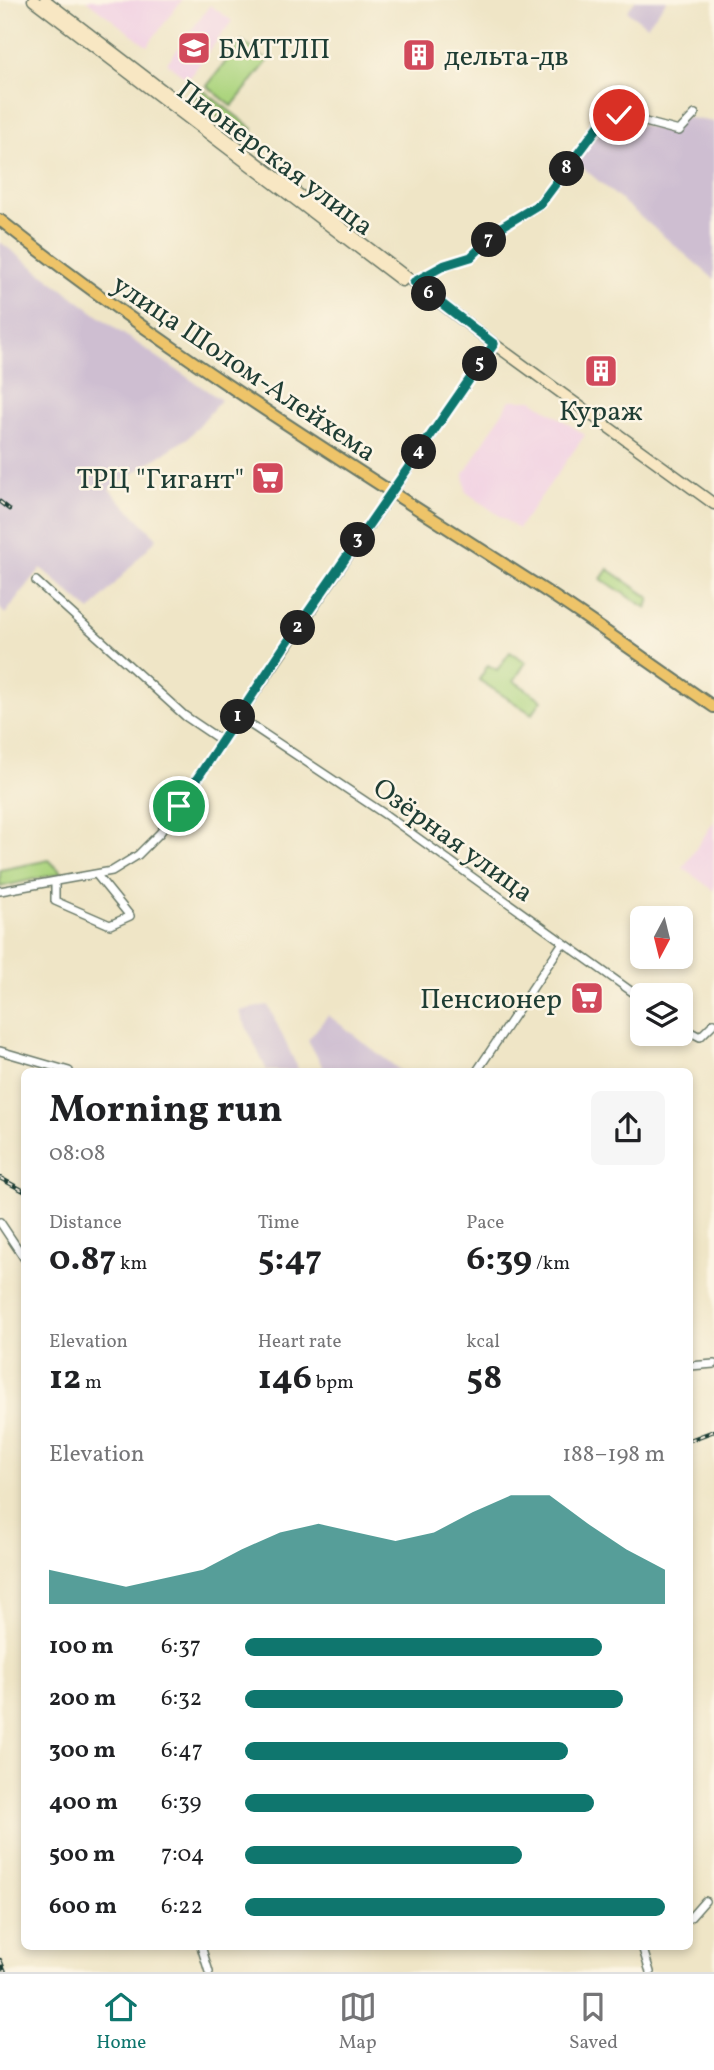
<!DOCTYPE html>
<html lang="en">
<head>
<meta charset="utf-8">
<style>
	body { margin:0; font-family:Vollkorn,serif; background:#f6f6f6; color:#202124; height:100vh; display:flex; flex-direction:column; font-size:26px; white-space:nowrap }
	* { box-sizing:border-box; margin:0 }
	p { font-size:23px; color:#757577 }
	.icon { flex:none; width:38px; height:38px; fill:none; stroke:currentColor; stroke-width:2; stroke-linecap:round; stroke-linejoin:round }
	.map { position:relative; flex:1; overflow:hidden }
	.sheet { position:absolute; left:21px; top:1068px; width:672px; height:882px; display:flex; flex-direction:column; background:#fff; border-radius:10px; box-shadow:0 4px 10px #0003 }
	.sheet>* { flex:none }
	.needle { width:46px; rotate:187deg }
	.buttons { position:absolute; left:630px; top:906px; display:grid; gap:14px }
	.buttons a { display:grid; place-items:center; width:63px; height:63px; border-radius:10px; background:#fff; box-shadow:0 4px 10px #0003; font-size:35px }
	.pin { position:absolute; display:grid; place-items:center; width:60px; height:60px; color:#fff; margin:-30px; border:4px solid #fff; border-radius:50%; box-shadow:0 2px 7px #0007 }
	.km { position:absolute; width:35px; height:35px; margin:-18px; border-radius:50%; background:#222; color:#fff; font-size:19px; line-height:35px; text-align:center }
	.round { display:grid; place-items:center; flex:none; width:74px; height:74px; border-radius:10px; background:#f6f6f6 }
	.overview { display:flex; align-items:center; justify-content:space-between; height:119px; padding:0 28px }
	h1 { font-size:38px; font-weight:700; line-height:52px }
	.stats { display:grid; grid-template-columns:repeat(3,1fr); gap:10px; height:119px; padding:7px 28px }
	.stats div { display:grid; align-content:center }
	.stats b { font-size:35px; font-weight:700 }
	.stats small { font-size:19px; font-weight:400 }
	.stats p { font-size:19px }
	.chart { height:196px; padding:14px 28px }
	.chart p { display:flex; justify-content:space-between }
	.chart svg { width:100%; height:126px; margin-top:7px; fill:#0f766e; opacity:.7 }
	ul { padding:0 28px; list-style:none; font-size:23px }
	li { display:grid; grid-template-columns:112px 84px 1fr; align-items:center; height:52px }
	li i { height:18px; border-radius:9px; background:#0f766e }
	.menu { display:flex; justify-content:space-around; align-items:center; height:98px; border-top:2px solid #e0e0e0; background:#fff; font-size:19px; color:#757577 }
	.menu a { display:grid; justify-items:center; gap:4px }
	.menu .current { color:#0f766e }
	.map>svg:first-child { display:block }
</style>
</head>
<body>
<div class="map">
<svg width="714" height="1972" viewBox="0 0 714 1972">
	<rect width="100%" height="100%" fill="#fcf5e5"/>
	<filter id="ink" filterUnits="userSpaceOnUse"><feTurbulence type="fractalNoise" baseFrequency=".0143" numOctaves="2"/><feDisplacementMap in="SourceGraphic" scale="14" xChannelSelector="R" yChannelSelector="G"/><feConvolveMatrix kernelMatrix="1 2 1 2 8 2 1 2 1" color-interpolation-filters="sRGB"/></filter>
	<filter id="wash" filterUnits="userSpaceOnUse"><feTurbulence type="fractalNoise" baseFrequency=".00686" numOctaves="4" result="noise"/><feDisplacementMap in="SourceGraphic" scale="28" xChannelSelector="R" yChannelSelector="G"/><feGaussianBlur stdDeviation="1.57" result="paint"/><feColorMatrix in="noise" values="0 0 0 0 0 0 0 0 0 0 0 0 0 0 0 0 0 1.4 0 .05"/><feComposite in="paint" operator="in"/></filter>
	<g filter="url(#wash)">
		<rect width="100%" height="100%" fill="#efe5c6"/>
		<path fill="#f1d0e3" d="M86,0h96l-35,46z
			M210,5l22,16 -44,58 -21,-16z
			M510,400h22l53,35 -67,94 -52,-37 -2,-18z
			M714,821v70l-31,-23z"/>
		<path fill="#cebed1" d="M636,0h31l-20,26 -20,-15z
			M615,113l15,9 39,10 15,-15 30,5v157l-139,-118z
			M0,242l119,89 102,69 -32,37 -80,52 48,49 -67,73 -49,-43 -36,46 -5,-6z
			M268,1005l31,66h-32l-28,-60z
			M328,1015l73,56h-76l-17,-31z"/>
		<path fill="#acd47e" stroke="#668859" stroke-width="2" d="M242,41l26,20 -36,45 -25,-20z
			M201,89l52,40 -7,8 -51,-37z
			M608,569l42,29 -3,10 -46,-29z
			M510,652l16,10 -12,19 28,19 -10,14 -53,-34 9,-15 9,5z
			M49,860l13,13 -62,14v-17z"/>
	</g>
	<g filter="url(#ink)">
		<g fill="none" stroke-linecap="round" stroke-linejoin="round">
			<defs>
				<path id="street" d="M414,282l31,-17 26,-8 32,-31 38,-23 64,-84 14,-4 60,16 16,-17
					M36,581l149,135 37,25
					M239,717l147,98 256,184
					M55,882v19l55,24 20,-9 -34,-42
					M0,891l112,-20 26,-16 22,-22 334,-489
					M681,1027l19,10 14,-14
					M0,1051l69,20
					M477,1071l85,-127
					M0,1222l24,36
					M690,1366l24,-2
					M690,1918l15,-17
					M201,1946l8,26
					M642,1946l8,26"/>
				<path id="secondary" d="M33,0l369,281
					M45,0l449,344 220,160"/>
				<path id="primary" d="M0,220c169,134 353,247 535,364 61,39 119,82 179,123"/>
			</defs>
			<use href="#street" stroke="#687867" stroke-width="10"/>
			<use href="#secondary" stroke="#687867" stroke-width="13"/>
			<use href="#primary" stroke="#687867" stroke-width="14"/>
			<use href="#street" stroke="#fff" stroke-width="7"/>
			<use href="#secondary" stroke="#f8e7c3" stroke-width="10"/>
			<use href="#primary" stroke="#eec469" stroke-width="10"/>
			<defs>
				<path id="rail" d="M0,502l9,7
					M0,1178l24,13
					M690,1440l24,-9
					M0,1960l5,12"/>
			</defs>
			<use href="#rail" stroke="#1f3d34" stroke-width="4.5"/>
			<use href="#rail" stroke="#fcf5e5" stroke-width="2" stroke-dasharray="5" stroke-linecap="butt"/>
		</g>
	</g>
	<g fill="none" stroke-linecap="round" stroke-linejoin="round" filter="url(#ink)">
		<defs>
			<path id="route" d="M179,806l105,-159 210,-303 -80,-62 31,-17 26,-8 32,-31 38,-23 63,-84 15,-4"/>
		</defs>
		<use href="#route" stroke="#fff" stroke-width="14"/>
		<use href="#route" stroke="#0f766e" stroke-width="9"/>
	</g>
	<defs>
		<symbol id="university-square" viewBox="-11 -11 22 22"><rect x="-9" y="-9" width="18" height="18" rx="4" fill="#d1495b" stroke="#fcf5e5"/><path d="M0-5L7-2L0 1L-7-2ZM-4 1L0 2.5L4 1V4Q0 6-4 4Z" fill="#fff"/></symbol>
		<symbol id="building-square" viewBox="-11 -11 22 22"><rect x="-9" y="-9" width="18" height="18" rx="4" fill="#d1495b" stroke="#fcf5e5"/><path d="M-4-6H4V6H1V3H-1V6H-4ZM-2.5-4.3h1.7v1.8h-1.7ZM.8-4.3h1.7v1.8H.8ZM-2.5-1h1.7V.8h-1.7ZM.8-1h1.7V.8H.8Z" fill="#fff"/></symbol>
		<symbol id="supermarket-square" viewBox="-11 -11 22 22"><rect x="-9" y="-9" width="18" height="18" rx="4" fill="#d1495b" stroke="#fcf5e5"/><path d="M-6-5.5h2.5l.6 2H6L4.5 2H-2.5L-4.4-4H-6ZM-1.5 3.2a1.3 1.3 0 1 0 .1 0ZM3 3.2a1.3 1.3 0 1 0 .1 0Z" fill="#fff"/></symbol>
	</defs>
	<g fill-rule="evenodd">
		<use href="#university-square" x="175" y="29" width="38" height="38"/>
		<use href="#building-square" x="400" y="36" width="38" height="38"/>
		<use href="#building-square" x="582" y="352" width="38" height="38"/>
		<use href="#supermarket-square" x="249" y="459" width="38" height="38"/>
		<use href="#supermarket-square" x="568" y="979" width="38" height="38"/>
	</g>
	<g text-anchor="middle" stroke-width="5" stroke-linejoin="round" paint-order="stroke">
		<g font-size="28" fill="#1f3d34" stroke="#fcf5e5" text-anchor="start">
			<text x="218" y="58">БМТТЛП</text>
			<text x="444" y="65">дельта-дв</text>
			<text x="601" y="420" text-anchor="middle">Кураж</text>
			<text x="244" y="488" text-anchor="end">ТРЦ "Гигант"</text>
			<text x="562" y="1008" text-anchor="end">Пенсионер</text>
		</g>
		<g font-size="28" fill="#1f3d34" stroke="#fcf5e5">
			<text transform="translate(276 157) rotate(37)" y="10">Пионерская улица</text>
			<text transform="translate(245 367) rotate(34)" y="10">улица Шолом-Алейхема</text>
			<text transform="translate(454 839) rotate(36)" y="10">Озёрная улица</text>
		</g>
	</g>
</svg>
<div class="buttons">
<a><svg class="needle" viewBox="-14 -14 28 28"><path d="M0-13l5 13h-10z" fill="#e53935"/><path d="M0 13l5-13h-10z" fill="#757577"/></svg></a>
<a><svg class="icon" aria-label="layers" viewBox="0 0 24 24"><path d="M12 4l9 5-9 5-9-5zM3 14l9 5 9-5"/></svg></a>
</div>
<div class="pin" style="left:179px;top:806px;background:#1e9e55"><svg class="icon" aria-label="arrive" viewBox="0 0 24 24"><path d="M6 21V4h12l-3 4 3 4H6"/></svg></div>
<div class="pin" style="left:619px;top:115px;background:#d93025"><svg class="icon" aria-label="check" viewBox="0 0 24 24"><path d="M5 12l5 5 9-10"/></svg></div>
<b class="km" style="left:238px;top:717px">1</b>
<b class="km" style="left:298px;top:628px">2</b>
<b class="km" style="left:358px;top:540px">3</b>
<b class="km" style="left:419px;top:452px">4</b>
<b class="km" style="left:480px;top:364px">5</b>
<b class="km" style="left:429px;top:294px">6</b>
<b class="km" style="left:489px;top:240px">7</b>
<b class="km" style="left:567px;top:169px">8</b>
<section class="sheet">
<div class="overview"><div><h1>Morning run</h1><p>08:08</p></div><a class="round"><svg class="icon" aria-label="share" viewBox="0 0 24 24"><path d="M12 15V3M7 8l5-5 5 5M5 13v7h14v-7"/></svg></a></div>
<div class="stats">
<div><p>Distance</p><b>0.87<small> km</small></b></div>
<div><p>Time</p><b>5:47</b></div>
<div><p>Pace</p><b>6:39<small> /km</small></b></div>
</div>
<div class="stats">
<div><p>Elevation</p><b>12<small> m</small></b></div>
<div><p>Heart rate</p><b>146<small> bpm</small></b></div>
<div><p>kcal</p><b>58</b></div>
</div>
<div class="chart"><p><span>Elevation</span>188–198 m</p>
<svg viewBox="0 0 160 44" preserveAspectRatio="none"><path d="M0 44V32L10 35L20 38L30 35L40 32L50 25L60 19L70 16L80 19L90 22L100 19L110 12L120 6L130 6L140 16L150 25L160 32V44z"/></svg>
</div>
<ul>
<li><b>100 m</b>6:37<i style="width:85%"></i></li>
<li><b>200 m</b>6:32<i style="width:90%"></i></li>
<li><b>300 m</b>6:47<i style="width:77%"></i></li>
<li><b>400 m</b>6:39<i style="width:83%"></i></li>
<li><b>500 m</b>7:04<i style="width:66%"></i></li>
<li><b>600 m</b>6:22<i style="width:100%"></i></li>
</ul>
</section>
</div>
<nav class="menu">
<a class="current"><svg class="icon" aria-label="home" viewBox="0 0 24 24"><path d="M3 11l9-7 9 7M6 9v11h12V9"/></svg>Home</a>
<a><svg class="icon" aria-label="map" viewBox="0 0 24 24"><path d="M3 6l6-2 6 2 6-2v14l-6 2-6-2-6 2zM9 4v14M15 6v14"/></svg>Map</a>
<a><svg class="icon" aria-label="saved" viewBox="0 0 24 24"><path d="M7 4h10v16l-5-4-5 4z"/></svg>Saved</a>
</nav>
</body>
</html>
